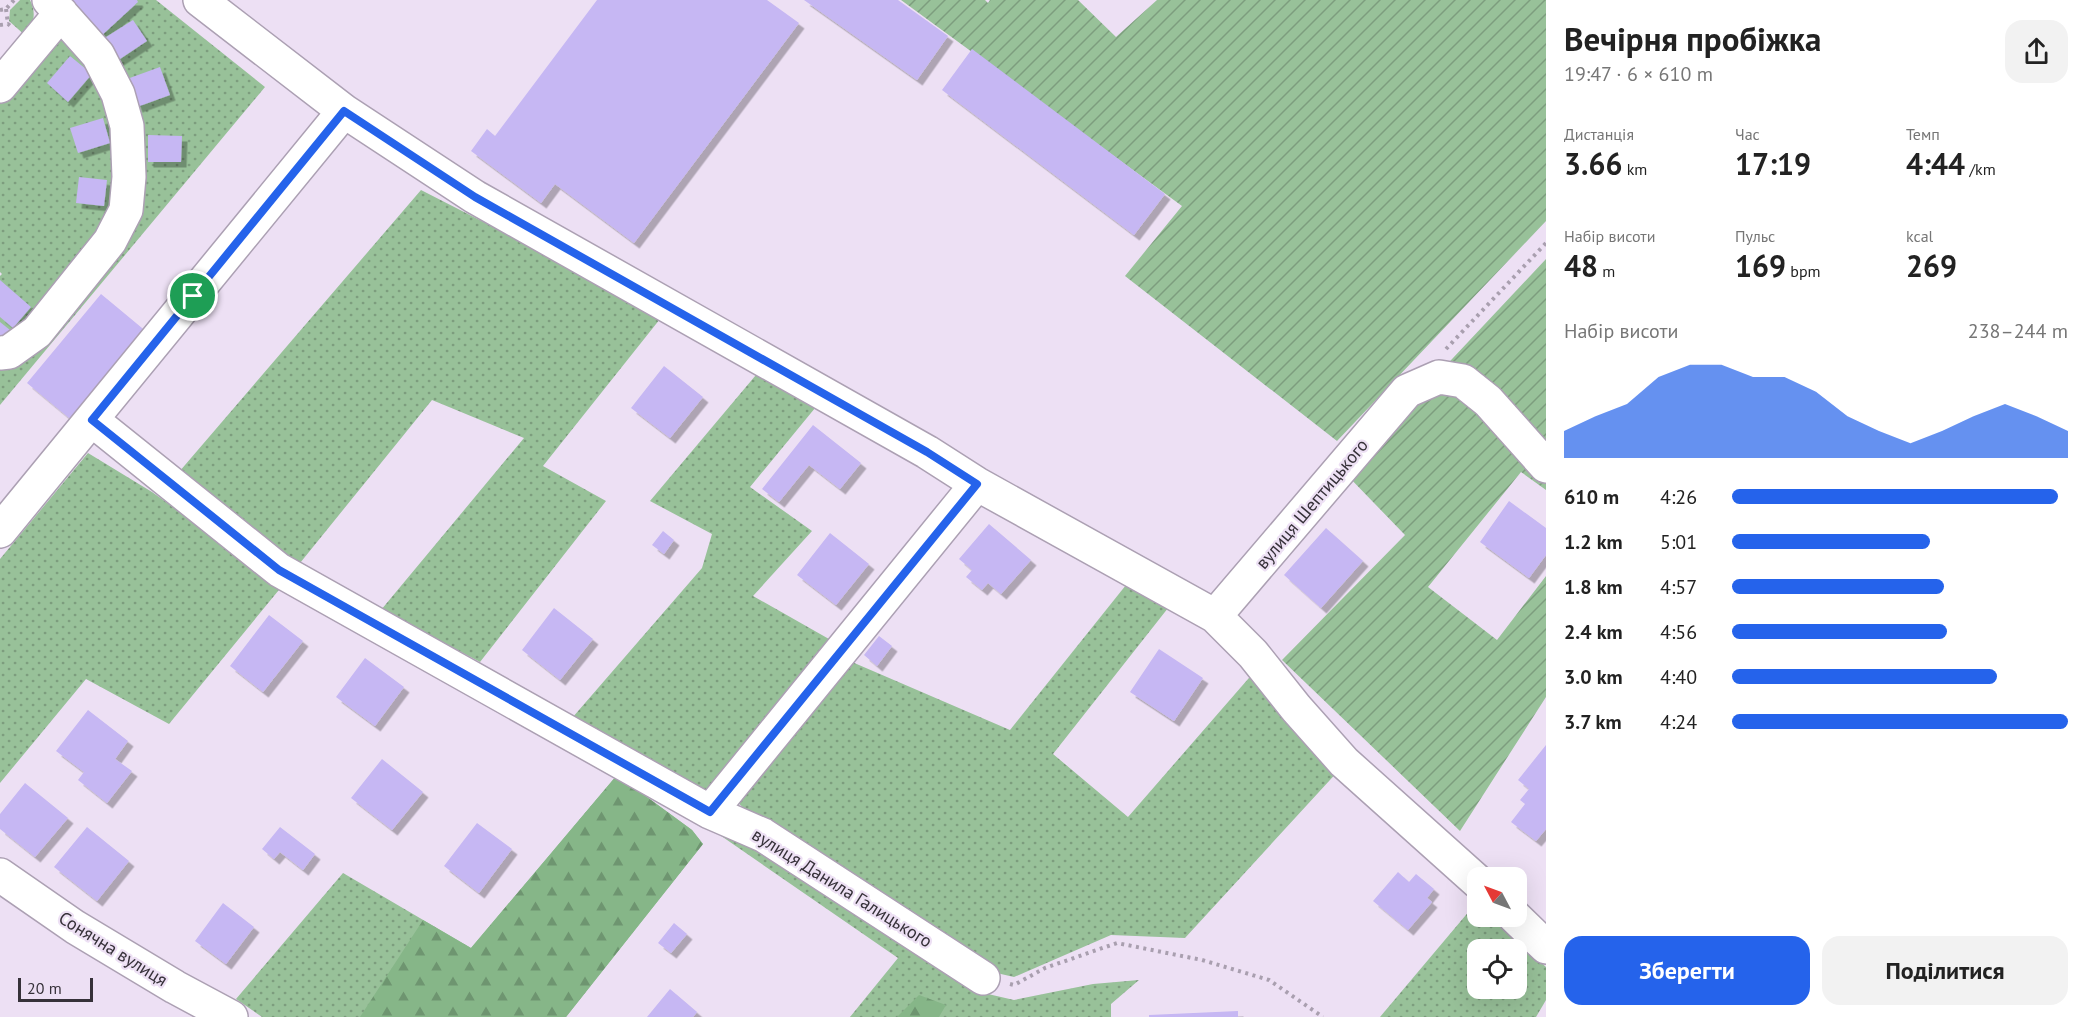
<!DOCTYPE html>
<html lang="uk">
<head>
<meta charset="utf-8">
<style>
	body { margin:0; font-family:"PT Sans",sans-serif; background:#f2f2f2; color:#222; height:100vh; display:flex; flex-direction:column; font-size:22px; white-space:nowrap }
	* { box-sizing:border-box; margin:0 }
	p { font-size:20px; color:#767676 }
	.icon { flex:none; width:33px; height:33px; fill:none; stroke:currentColor; stroke-width:2; stroke-linecap:round; stroke-linejoin:round }
	.map { position:relative; flex:1; overflow:hidden }
	.side { display:flex; flex-direction:column; background:#fff; width:540px }
	.side>* { flex:none }
	.needle { width:39px; rotate:311deg }
	.tools { position:absolute; left:1467px; top:867px; display:grid; gap:12px }
	.tools a { display:grid; place-items:center; width:60px; height:60px; border-radius:12px; background:#fff; box-shadow:0 6px 24px #0002; font-size:30px }
	.scale { position:absolute; left:18px; bottom:15px; width:75px; box-sizing:border-box; padding-left:6px; border:3px solid #363139; border-top:0; font-size:16px; line-height:21px; white-space:nowrap; color:#363139; -webkit-text-stroke:4px #ede0f4; paint-order:stroke }
	.pin { position:absolute; display:grid; place-items:center; width:51px; height:51px; color:#fff; margin:-26px; border:3px solid #fff; border-radius:50%; box-shadow:0 2px 6px #0007 }
	.round { display:grid; place-items:center; flex:none; width:63px; height:63px; border-radius:18px; background:#f2f2f2 }
	.summary { display:flex; align-items:center; justify-content:space-between; height:102px; padding:0 18px }
	h1 { font-size:33px; font-weight:700; line-height:45px }
	.figures { display:grid; grid-template-columns:repeat(3,1fr); gap:9px; height:102px; padding:6px 18px }
	.figures div { display:grid; align-content:center }
	.figures b { font-size:30px; font-weight:700 }
	.figures small { font-size:16px; font-weight:400 }
	.figures p { font-size:16px }
	.chart { height:168px; padding:12px 18px }
	.chart p { display:flex; justify-content:space-between }
	.chart svg { width:100%; height:108px; margin-top:6px; fill:#2563eb; opacity:.7 }
	.button { display:flex; gap:12px; margin-top:auto; padding:12px 18px }
	.button a { flex:1; height:69px; border-radius:18px; background:#2563eb; color:#fff; font-size:24px; font-weight:700; line-height:69px; text-align:center }
	.button a+a { background:#f2f2f2; color:#222 }
	ul { padding:0 18px; list-style:none; font-size:20px }
	li { display:grid; grid-template-columns:96px 72px 1fr; align-items:center; height:45px }
	li i { height:15px; border-radius:8px; background:#2563eb }
	main { display:flex; flex:1; min-height:0 }
	.map>svg:first-child { display:block }
</style>
</head>
<body>
<main>
<div class="map">
<svg width="1546" height="1017" viewBox="0 0 1546 1017">
	<defs>
		<pattern id="grass-dots" width="8" height="8" patternUnits="userSpaceOnUse" patternTransform="scale(1.5)"><rect width="8" height="8" fill="#98c199"/><path d="M2 2h.1M6 6h.1" fill="none" stroke="#7d9d7e" stroke-width="1.8" stroke-linecap="round"/></pattern>
		<pattern id="forest-firs" width="22" height="20" patternUnits="userSpaceOnUse" patternTransform="scale(1.5)"><rect width="22" height="20" fill="#86b688"/><path d="M5 1l3.5 6h-7zM16 11l3.5 6h-7z" fill="#6e9570"/></pattern>
		<pattern id="garden-furrows" width="10" height="10" patternUnits="userSpaceOnUse" patternTransform="scale(1.5)"><rect width="10" height="10" fill="#98c199"/><path d="M-1 1l2-2M0 10L10 0M9 11l2-2" fill="none" stroke="#7d9d7e"/></pattern>
		<filter id="shadow"><feDropShadow dx="5.5" dy="5.5" stdDeviation="0" flood-color="#0004"/></filter>
	</defs>
	<rect width="100%" height="100%" fill="#ede0f4"/>
	<path fill="url(#grass-dots)" fill-rule="evenodd" d="M20,0h10c7,14 3,23 -3,37l-18,-16 1,-11z
		M61,0h95l109,87 -265,318v-41l85,-80 54,-140z
		M61,30l7,2 46,79 -1,99 -11,29 -102,109v-72l2,-2 -2,-2v-171z
		M421,190l243,124 -121,152 63,35 -126,161 -99,-52 143,-172 -92,-38 -136,168 -117,-96z
		M761,369l59,33 -70,85 62,44 -59,65 83,47 -126,154 -144,-72 136,-157 10,-34 -62,-33z
		M88,453l64,39 131,93 -114,139 -83,-45 -86,104v-224z
		M1130,580l42,23 -119,151 75,63 127,-146 86,97 -156,170 -74,-3 -97,42 -26,-6 -233,-153 -18,-16 115,-140 158,68z
		M617,775l75,55 11,14 -137,173h-304l-26,-18 107,-126 128,75z
		M731,829l244,162 39,9 79,-16 46,-4 -28,24v13h-261l48,-59 -184,-127z
		M1476,903l1,1 1,12 13,1 55,50v33l-10,17h-156zM1478,950h38v38h-38z"/>
	<path fill="url(#forest-firs)" d="M617,775l75,55 11,14 -137,173h-206l63,-97 48,28z
		M919,995l27,10 -7,12h-42z"/>
	<path fill="url(#garden-furrows)" d="M901,0h84l3,3 2,-3h88l38,37 41,-37h389v221l-209,220 -212,-165 57,-70z
		M1546,259v231l-25,-18 -93,115 69,53 49,-64v121l-86,134 -178,-171 123,-125 -60,-62z"/>
	<path fill="#c6b7f3" filter="url(#shadow)" d="M66,0h71l1,2 -39,36z
		M597,0h170l32,23 -165,220 -79,-59 -14,19 -70,-52 16,-22 8,7z
		M804,0h94l50,36 -31,44z
		M133,20l14,21 -30,20 -14,-22z
		M972,49l193,145 -31,41 -192,-145z
		M70,56l22,18 -24,28 -21,-19z
		M160,67l10,28 -33,12 -10,-28z
		M103,118l7,25 -32,10 -8,-25z
		M148,135l34,1 -1,26h-33z
		M79,177l28,3 -3,26 -28,-3z
		M0,280l31,27 -18,21 -13,-11z
		M101,294l53,44 -74,89 -53,-44z
		M0,322l10,8 -10,12z
		M664,366l39,31 -33,41 -39,-30z
		M813,425l48,38 -21,26 -31,-24 -30,37 -17,-13z
		M1509,501l37,27v27l-17,23 -49,-36z
		M989,524l42,36 -30,34 -13,-11 -6,7 -16,-13 6,-7 -13,-11z
		M1326,528l37,33 -42,47 -37,-33z
		M663,531l11,9 -10,14 -12,-9z
		M830,533l39,31 -33,41 -39,-30z
		M554,608l39,31 -33,41 -38,-30z
		M269,615l34,26 -40,51 -33,-26z
		M879,636l13,10 -15,20 -13,-11z
		M1159,649l44,29 -29,43 -44,-29z
		M365,658l39,29 -29,39 -39,-29z
		M88,710l40,31 -13,18 17,12 -25,32 -29,-23 6,-8 -28,-21z
		M1546,745v84l-10,12 -25,-19 14,-18 -5,-4 9,-11 -11,-9z
		M382,759l41,33 -31,38 -41,-32z
		M25,783l43,35 -33,39 -35,-28v-15z
		M477,823l35,26 -33,44 -35,-27z
		M87,827l42,34 -32,40 -43,-34z
		M280,827l35,27 -12,16 -23,-18 -6,7 -12,-10z
		M1398,872l11,10 7,-8 18,15 -7,9 5,4 -24,28 -35,-29z
		M223,903l31,24 -28,37 -31,-23z
		M674,923l13,11 -16,19 -13,-10z
		M670,989l27,23 -4,5h-46z
		M1238,1011v6h-89v-2z"/>
	<g fill="none" stroke-linecap="round" stroke-linejoin="round">
		<defs>
			<path id="minor" d="M200,0l144,111 131,86 452,255 50,32 238,132 38,38 43,54 48,54 134,120
				M0,86l61,-73
				M0,353l9,-1 28,-20 73,-91 16,-31 3,-33 -2,-51 -9,-32 -20,-39 -49,-55
				M92,420l187,150 431,242 53,23 220,143
				M0,531l344,-420
				M1215,616l192,-225 32,-14 24,4 25,20 58,65
				M710,812l267,-328
				M0,875l75,52 100,60 56,30
				M1514,916l32,31"/>
		</defs>
		<use href="#minor" stroke="#aca0b3" stroke-width="36"/>
		<path stroke="#a99faf" stroke-width="4" stroke-dasharray="3 4.5" stroke-linecap="butt" d="M6,9l2,15
			M0,10l6,-1 8,-9
			M0,25l8,-1 5,4
			M1446,349l100,-106
			M1010,984l4,1 31,-17 72,-25 85,17 67,20 54,37"/>
		<use href="#minor" stroke="#fff" stroke-width="33"/>
	</g>
	<g fill="none" stroke-linecap="round" stroke-linejoin="round">
		<defs>
			<path id="route" d="M344,111l131,86 452,255 50,32 -267,328 -431,-242 -187,-150z"/>
		</defs>
		<use href="#route" stroke="#fff" stroke-width="12"/>
		<use href="#route" stroke="#2563eb" stroke-width="8"/>
	</g>
	<g text-anchor="middle" stroke-width="4.5" stroke-linejoin="round" paint-order="stroke">
		<g font-size="18" fill="#363139" stroke="#ede0f4">
			<text transform="translate(1312 504) rotate(-50)" y="6">вулиця Шептицького</text>
			<text transform="translate(842 888) rotate(32)" y="6">вулиця Данила Галицького</text>
			<text transform="translate(113 949) rotate(32)" y="6">Сонячна вулиця</text>
		</g>
	</g>
</svg>
<div class="tools">
<a><svg class="needle" viewBox="-14 -14 28 28"><path d="M0-13l5 13h-10z" fill="#e53935"/><path d="M0 13l5-13h-10z" fill="#767676"/></svg></a>
<a><svg class="icon" aria-label="locate" viewBox="0 0 24 24"><circle cx="12" cy="12" r="6"/><path d="M12 2v4M12 18v4M2 12h4M18 12h4"/></svg></a>
</div>
<div class="scale">20 m</div>
<div class="pin" style="left:193px;top:296px;background:#1e9e55"><svg class="icon" aria-label="arrive" viewBox="0 0 24 24"><path d="M6 21V4h12l-3 4 3 4H6"/></svg></div>
</div>
<section class="side">
<div class="summary"><div><h1>Вечірня пробіжка</h1><p>19:47 · 6 × 610 m</p></div><a class="round"><svg class="icon" aria-label="share" viewBox="0 0 24 24"><path d="M12 15V3M7 8l5-5 5 5M5 13v7h14v-7"/></svg></a></div>
<div class="figures">
<div><p>Дистанція</p><b>3.66<small> km</small></b></div>
<div><p>Час</p><b>17:19</b></div>
<div><p>Темп</p><b>4:44<small> /km</small></b></div>
</div>
<div class="figures">
<div><p>Набір висоти</p><b>48<small> m</small></b></div>
<div><p>Пульс</p><b>169<small> bpm</small></b></div>
<div><p>kcal</p><b>269</b></div>
</div>
<div class="chart"><p><span>Набір висоти</span>238–244 m</p>
<svg viewBox="0 0 160 44" preserveAspectRatio="none"><path d="M0 44V33L10 27L20 22L30 11L40 6L50 6L60 11L70 11L80 17L90 27L100 33L110 38L120 33L130 27L140 22L150 27L160 33V44z"/></svg>
</div>
<ul>
<li><b>610 m</b>4:26<i style="width:97%"></i></li>
<li><b>1.2 km</b>5:01<i style="width:59%"></i></li>
<li><b>1.8 km</b>4:57<i style="width:63%"></i></li>
<li><b>2.4 km</b>4:56<i style="width:64%"></i></li>
<li><b>3.0 km</b>4:40<i style="width:79%"></i></li>
<li><b>3.7 km</b>4:24<i style="width:100%"></i></li>
</ul>
<div class="button"><a>Зберегти</a><a>Поділитися</a></div>
</section>
</main>
</body>
</html>
